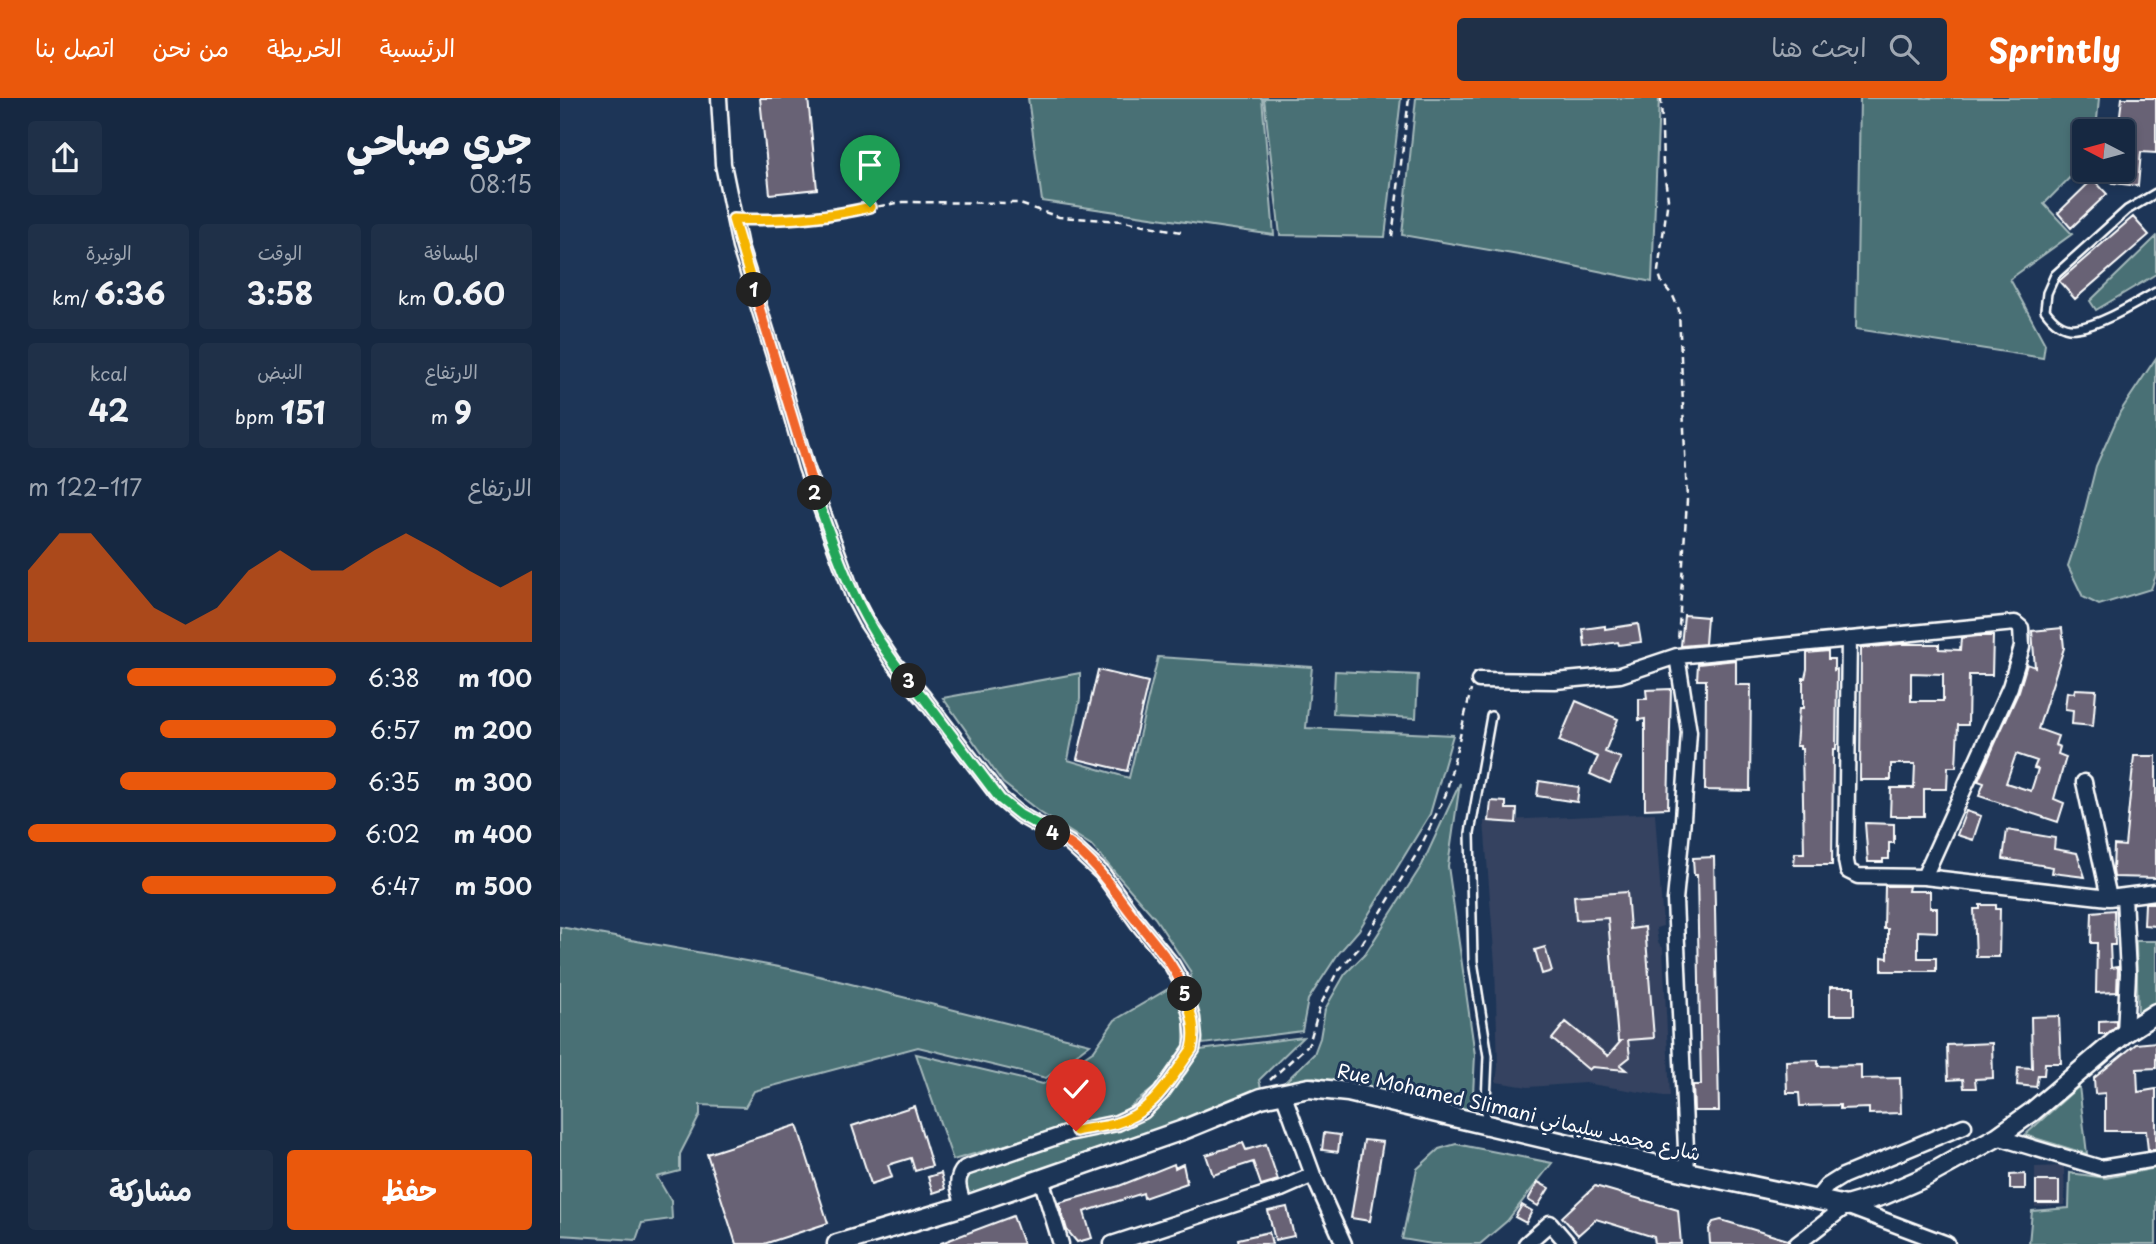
<!DOCTYPE html>
<html lang="ar">
<head>
<meta charset="utf-8">
<style>
	body { margin:0; font-family:"Playpen Sans","Playpen Sans Arabic",sans-serif; background:#1f3048; color:#f1f3f6; direction:rtl; height:100vh; display:flex; flex-direction:column; font-size:26px; white-space:nowrap }
	* { box-sizing:border-box; margin:0 }
	p { font-size:23px; color:#9ea6b1 }
	.icon { flex:none; width:38px; height:38px; fill:none; stroke:currentColor; stroke-width:2; stroke-linecap:round; stroke-linejoin:round }
	.map { position:relative; flex:1; overflow:hidden; direction:ltr }
	.sheet { display:flex; flex-direction:column; background:#162841; width:560px }
	.sheet>* { flex:none }
	.needle { width:46px; rotate:276deg }
	.buttons { position:absolute; left:1512px; top:21px; display:grid; gap:14px }
	.buttons a { display:grid; place-items:center; width:63px; height:63px; border-radius:7px; background:#162841; box-shadow:0 4px 10px #0003,0 0 0 2px #35445a; font-size:35px }
	.pin { position:absolute; display:grid; place-items:center; width:60px; height:60px; color:#fff; margin:-72px -30px; border-radius:50% 50% 50% 0; rotate:-45deg; box-shadow:0 0 7px #0007 }
	.pin .icon { rotate:45deg }
	.km { position:absolute; width:35px; height:35px; margin:-18px; border-radius:50%; background:#222; color:#fff; font-size:19px; line-height:35px; text-align:center }
	.round { display:grid; place-items:center; flex:none; width:74px; height:74px; border-radius:7px; background:#1f3048 }
	.summary { display:flex; align-items:center; justify-content:space-between; height:119px; padding:0 28px }
	h1 { font-size:38px; font-weight:700; line-height:52px }
	.stats { display:grid; grid-template-columns:repeat(3,1fr); gap:10px; height:119px; padding:7px 28px }
	.stats div { display:grid; align-content:center; border-radius:7px; background:#1f3048; text-align:center }
	.stats b { font-size:30px; font-weight:700 }
	.stats small { font-size:19px; font-weight:400 }
	.stats p { font-size:19px }
	.chart { height:196px; padding:14px 28px }
	.chart p { display:flex; justify-content:space-between }
	.chart svg { width:100%; height:126px; margin-top:7px; fill:#ea580c; opacity:.7 }
	.button { display:flex; gap:14px; margin-top:auto; padding:14px 28px }
	.button a { flex:1; height:80px; border-radius:7px; background:#ea580c; color:#fff; font-size:28px; font-weight:700; line-height:80px; text-align:center }
	.button a+a { background:#1f3048; color:#f1f3f6 }
	ul { padding:0 28px; list-style:none; font-size:23px }
	li { display:grid; grid-template-columns:112px 84px 1fr; align-items:center; height:52px }
	li i { height:18px; border-radius:9px; background:#ea580c }
	header { display:flex; align-items:center; gap:42px; box-sizing:border-box; height:98px; padding:0 35px; background:#ea580c; color:#fff }
	header strong { font-size:33px }
	nav { display:flex; gap:38px; margin-inline-start:auto; font-size:24px }
	.search { width:490px; height:63px; background:#1f3048; display:flex; align-items:center; gap:18px; box-sizing:border-box; padding:0 24px; border-radius:7px; color:#9ea6b1; font-size:26px }
	main { display:flex; flex:1; min-height:0 }
	.map>svg:first-child { display:block }
</style>
</head>
<body>
<header>
<strong>Sprintly</strong>
<div class="search"><svg class="icon" aria-label="search" viewBox="0 0 24 24"><circle cx="10" cy="10" r="6"/><path d="M15 15l6 6"/></svg>ابحث هنا</div>
<nav><a>الرئيسية</a><a>الخريطة</a><a>من نحن</a><a>اتصل بنا</a></nav>
</header>
<main>
<div class="map">
<svg width="1596" height="1146" viewBox="0 0 1596 1146">
	<rect width="100%" height="100%" fill="#1d3557"/>
	<filter id="ink" filterUnits="userSpaceOnUse"><feTurbulence type="fractalNoise" baseFrequency=".0143" numOctaves="2"/><feDisplacementMap in="SourceGraphic" scale="14" xChannelSelector="R" yChannelSelector="G"/><feConvolveMatrix kernelMatrix="1 2 1 2 8 2 1 2 1" color-interpolation-filters="sRGB"/></filter>
	<g filter="url(#ink)">
		<path fill="#344260" d="M1095,715l8,113 -7,2 2,14 5,6 7,149 -85,-14 -57,4 -32,-5 2,-15 -3,-102 -11,-144z
			M1504,1068l1,39 -30,2v-40z"/>
		<path fill="#487074" stroke="#a4b8ba" stroke-width="2" d="M468,0h234l12,137 -232,-34z
			M704,0h137l-16,139 -105,-2z
			M856,0h243l-7,184 -122,-25 -128,-22z
			M1300,0h239l-3,33h-12v32l-40,41 28,30 -62,45 35,65 -2,14 -187,-29z
			M1596,139v37l-60,36 -6,-9z
			M1596,260v217l-5,14 -52,16 -16,-8 -15,-31 11,-33 17,-67 24,-54z
			M598,559l154,10 -6,61 147,7 -23,79 -71,116 -21,24 -30,46 -6,31 -99,13 -13,-73 -35,-53 -64,-73 -50,-32 -38,-30 -60,-85 137,-25v26l-12,61 61,18z
			M775,573l83,4 -2,43 -83,-4z
			M900,685l-12,83 27,189 -3,59 -106,-27 -52,-10 -33,9 33,-32 6,-16 5,-29 20,-35 20,-20 57,-89z
			M0,829l235,43 295,74 -44,34 -128,-31 -164,44 -9,16 -45,-2v10l-20,39v17l-23,6 14,24 1,18 -30,4 -6,17 -76,-5z
			M1576,843h20v63l-18,13z
			M615,887l9,19v41l-30,43 -36,28 -46,10 -119,34 -37,-106 127,30 51,-34 21,-30z
			M743,939l-44,43 3,11 -295,107 -5,-17 3,-6 112,-39 67,-17 42,-46 14,-23z
			M1519,988l8,68 -62,-19z
			M896,1046l96,19 -45,58 -27,23h-48l-30,-5 15,-70 22,-20z
			M1596,1070v76h-127l3,-33 37,-3 1,-35 36,5z"/>
		<path fill="#686275" stroke="#fff" stroke-width="2" fill-rule="evenodd" d="M200,0h48l9,91 -47,5z
			M1562,0h34v55l-15,-1 -3,34 -26,-3 2,-13h9v-39h-5z
			M1533,81l14,15 -36,34 -13,-15z
			M1573,119l16,18 -74,64 -16,-18z
			M1124,517l23,2 -2,27 -24,2z
			M1078,526l3,18 -22,3 -1,-3 -33,5 -2,-18 22,-3v3z
			M1502,530l2,20 -26,81 20,7 -3,9 5,2 -2,7 8,3 -12,42 10,4 -6,19 -79,-26 5,-13 -6,-2 41,-90 8,-27 8,3 -3,-36zM1456,656l21,7 -3,7 4,1 -7,22 -25,-8z
			M1418,538h15l-1,39h-23l-1,50h-10l-2,42h-8l-1,22h-23v27h-34l1,-28h23l1,-24h-24v16h-31l1,-132 39,-4h39v5l21,1 1,-12zM1351,575l32,1v27h-32z
			M1268,553v8h6v11l3,-1 -1,80h-3l-1,116h-38l1,-12h9l-2,-104h-2v-3h-4l3,-38h4v-30h2l2,-9v-16z
			M1176,562v25h15l-1,106 -45,-1 1,-110h-9l1,-16z
			M538,572l50,12 -21,89 -50,-12z
			M1111,591l-3,119 -23,1v-90l-6,1v-21h8l-1,-9z
			M1515,591l21,1 -3,36 -21,-2 1,-14 -8,-1 2,-17 7,1z
			M1016,603l42,18 -13,33 16,6 -11,25 -20,-9 8,-17 -39,-16z
			M1574,658h22v122l-42,-1 -1,-7 1,-25 11,1z
			M979,683l40,6 -2,15 -40,-6z
			M931,703l15,1v7h11l-1,14 -27,-2z
			M1406,713l15,5 -8,24 -16,-5z
			M1305,725l29,1v19h-5v16h-6v3h-15z
			M1447,732l48,8 -1,11 23,4 8,24 -33,-4 1,-6 -50,-8z
			M1154,759l5,254h-25l-1,-26h8l-4,-210h-3l-1,-17z
			M1325,788h24l-1,5h22v17h7v24l-19,-1v27h18v13h-54v-14l6,1v-29h-4z
			M1067,794l3,37 15,-2 9,111 -26,2 2,17 -10,8 6,5 -34,-3 -3,3 -37,-31 14,-17 42,34 13,-15h-3l-10,-123 -32,2 -2,-24z
			M1585,805h11v23l-12,-1z
			M1420,807h16v4h4l-1,48h-23l-2,-48h6z
			M1554,812l1,35h-5l1,23 7,-1 -1,25 -21,1 1,-50h-6l1,-31z
			M985,849l7,24 -10,3 -7,-24z
			M1270,889h24v28h-24z
			M1499,918l2,47h-16l-1,12h-6l-2,12 -19,-2 1,-18 14,1 -1,-51z
			M1556,922v6l-9,8h-8v-13z
			M1596,944v26l-19,1 1,23 18,-3v61h-8l-2,-19h-41v-38l-10,1 -1,-16 42,-34z
			M1432,945l1,35 -18,1 1,9h-12l-1,-9 -15,1 -1,-35z
			M1258,962v6l43,-1v14l39,-1 1,35 -32,1v-6l-29,1v-4l-40,1 -1,-13h-12l-1,-32z
			M354,1008l18,60 -17,5 -4,-13 -23,7 4,12 -21,7 -19,-58z
			M237,1027l31,98 -64,21h-28l-29,-90z
			M764,1035l16,2 -2,17 -16,-2z
			M804,1042l19,2 -13,79 -19,-3z
			M683,1045l3,7 20,-6 12,36 -17,5 -8,-23 -40,13 -7,-20z
			M614,1066l1,4 8,-4 4,19 -43,15 -1,-5 -59,19 8,26 -15,4 -10,-12 -8,-27 60,-17z
			M381,1075l4,16 -12,4 -5,-16z
			M1465,1076v15h-15v-14z
			M1476,1083h23v22h-23z
			M978,1084l11,6 -11,18 -10,-6z
			M1035,1088l83,24 3,34h-26l-1,-7 -58,-18 -18,16 -16,-18z
			M962,1107l10,6 -6,12 -11,-6z
			M727,1109l7,29 -19,4 -7,-29z
			M453,1118l10,28h-82v-1z
			M1161,1122l67,20v4h-78l-1,-15 4,-7z
			M709,1134l3,12h-33l-1,-5z"/>
		<g fill="none" stroke-linecap="round" stroke-linejoin="round">
			<defs>
				<path id="service" d="M1596,95l-29,17 -72,65 -8,18 -2,17c7,10 17,20 31,18 23,-2 59,-24 80,-36
					M925,1027l3,-69 -15,-95 -3,-128 21,-117"/>
				<path id="minor" d="M159,0l4,66 17,83 41,131 25,89 48,131 12,23 27,41 30,35 78,102 19,16 49,28 33,30 36,50 34,42 9,16 11,37 2,20 -2,11 -31,44 -18,18 -26,12 -49,10 -103,35c-12,12 -5,24 -1,38
					M1289,541l-3,222 2,10 10,5 66,1 185,21 47,-6
					M1117,558l12,76 -6,87 -8,81 12,272
					M919,582l76,1 65,-6 57,-19 338,-33 6,5 1,19 -12,40 -86,190
					M1524,684l25,116
					M1564,798l4,77 -3,60
					M723,995l30,82 31,69
					M1437,1039l104,31 55,-9
					M481,1081l20,65
					M1257,1100l10,-12 16,-10 121,-50
					M552,1146l169,-55 32,-14
					M966,1146l24,-21 18,21
					M1237,1146l49,-38 101,38"/>
				<path id="tertiary" d="M277,1146l127,-38 219,-76 78,-32 48,-10 39,4 339,80 159,34 38,-11 37,-16 76,-42 35,-25 93,-79 31,-20"/>
			</defs>
			<use href="#service" stroke="#fff" stroke-width="12"/>
			<use href="#minor" stroke="#fff" stroke-width="19"/>
			<use href="#tertiary" stroke="#fff" stroke-width="23"/>
			<path stroke="#fff" stroke-width="2.5" stroke-dasharray="7 5" stroke-linecap="butt" d="M1101,0l2,66 5,35 -10,72 4,12 11,13 6,14 8,190 -9,142
				M187,122l76,-4 80,-14 114,1 42,14 65,4 57,11
				M832,139l17,-139
				M710,982l39,-36 11,-38 17,-34 23,-25 59,-97 27,-56 25,-104"/>
			<use href="#service" stroke="#1d3557" stroke-width="7"/>
			<use href="#minor" stroke="#1d3557" stroke-width="14"/>
			<use href="#tertiary" stroke="#1d3557" stroke-width="18"/>
		</g>
	</g>
	<g fill="none" stroke-linecap="round" stroke-linejoin="round" filter="url(#ink)">
		<defs>
			<path id="split-1" d="M194,192l-21,-71c47,2 92,-1 137,-12"/>
			<path id="split-2" d="M194,192l61,203"/>
			<path id="split-3" d="M255,395c24,69 45,131 94,188"/>
			<path id="split-4" d="M349,583l14,16 77,102 20,16 33,18"/>
			<path id="split-5" d="M493,735c42,24 56,53 85,89 18,24 38,43 47,72"/>
			<path id="split-6" d="M516,1033c13,-3 26,-4 38,-7 40,-12 55,-43 78,-75 5,-19 -1,-36 -7,-55"/>
		</defs>
		<use href="#split-1" stroke="#fff" stroke-width="14"/>
		<use href="#split-2" stroke="#fff" stroke-width="14"/>
		<use href="#split-3" stroke="#fff" stroke-width="14"/>
		<use href="#split-4" stroke="#fff" stroke-width="14"/>
		<use href="#split-5" stroke="#fff" stroke-width="14"/>
		<use href="#split-6" stroke="#fff" stroke-width="14"/>
		<use href="#split-1" stroke="#f5b400" stroke-width="9"/>
		<use href="#split-2" stroke="#f0652b" stroke-width="9"/>
		<use href="#split-3" stroke="#22a559" stroke-width="9"/>
		<use href="#split-4" stroke="#22a559" stroke-width="9"/>
		<use href="#split-5" stroke="#f0652b" stroke-width="9"/>
		<use href="#split-6" stroke="#f5b400" stroke-width="9"/>
	</g>
	<g text-anchor="middle" stroke-width="6" stroke-linejoin="round" paint-order="stroke">
		<g font-size="19" fill="#fff" stroke="#1d3557">
			<text transform="translate(959 1014) rotate(13)" y="7">Rue Mohamed Slimani شارع محمد سليماني</text>
		</g>
	</g>
</svg>
<div class="buttons">
<a><svg class="needle" viewBox="-14 -14 28 28"><path d="M0-13l5 13h-10z" fill="#e53935"/><path d="M0 13l5-13h-10z" fill="#9ea6b1"/></svg></a>
</div>
<div class="pin" style="left:310px;top:109px;background:#1e9e55"><svg class="icon" aria-label="arrive" viewBox="0 0 24 24"><path d="M6 21V4h12l-3 4 3 4H6"/></svg></div>
<div class="pin" style="left:516px;top:1033px;background:#d93025"><svg class="icon" aria-label="check" viewBox="0 0 24 24"><path d="M5 12l5 5 9-10"/></svg></div>
<b class="km" style="left:194px;top:192px">1</b>
<b class="km" style="left:255px;top:395px">2</b>
<b class="km" style="left:349px;top:583px">3</b>
<b class="km" style="left:493px;top:735px">4</b>
<b class="km" style="left:625px;top:896px">5</b>
</div>
<section class="sheet">
<div class="summary"><div><h1>جري صباحي</h1><p>08:15</p></div><a class="round"><svg class="icon" aria-label="share" viewBox="0 0 24 24"><path d="M12 15V3M7 8l5-5 5 5M5 13v7h14v-7"/></svg></a></div>
<div class="stats">
<div><p>المسافة</p><b>0.60<small> km</small></b></div>
<div><p>الوقت</p><b>3:58</b></div>
<div><p>الوتيرة</p><b>6:36<small> /km</small></b></div>
</div>
<div class="stats">
<div><p>الارتفاع</p><b>9<small> m</small></b></div>
<div><p>النبض</p><b>151<small> bpm</small></b></div>
<div><p>kcal</p><b>42</b></div>
</div>
<div class="chart"><p><span>الارتفاع</span>117–122 m</p>
<svg viewBox="0 0 160 44" preserveAspectRatio="none"><path d="M0 44V19L10 6L20 6L30 19L40 32L50 38L60 32L70 19L80 12L90 19L100 19L110 12L120 6L130 12L140 19L150 25L160 19V44z"/></svg>
</div>
<ul>
<li><b>100 m</b>6:38<i style="width:68%"></i></li>
<li><b>200 m</b>6:57<i style="width:57%"></i></li>
<li><b>300 m</b>6:35<i style="width:70%"></i></li>
<li><b>400 m</b>6:02<i style="width:100%"></i></li>
<li><b>500 m</b>6:47<i style="width:63%"></i></li>
</ul>
<div class="button"><a>حفظ</a><a>مشاركة</a></div>
</section>
</main>
</body>
</html>
